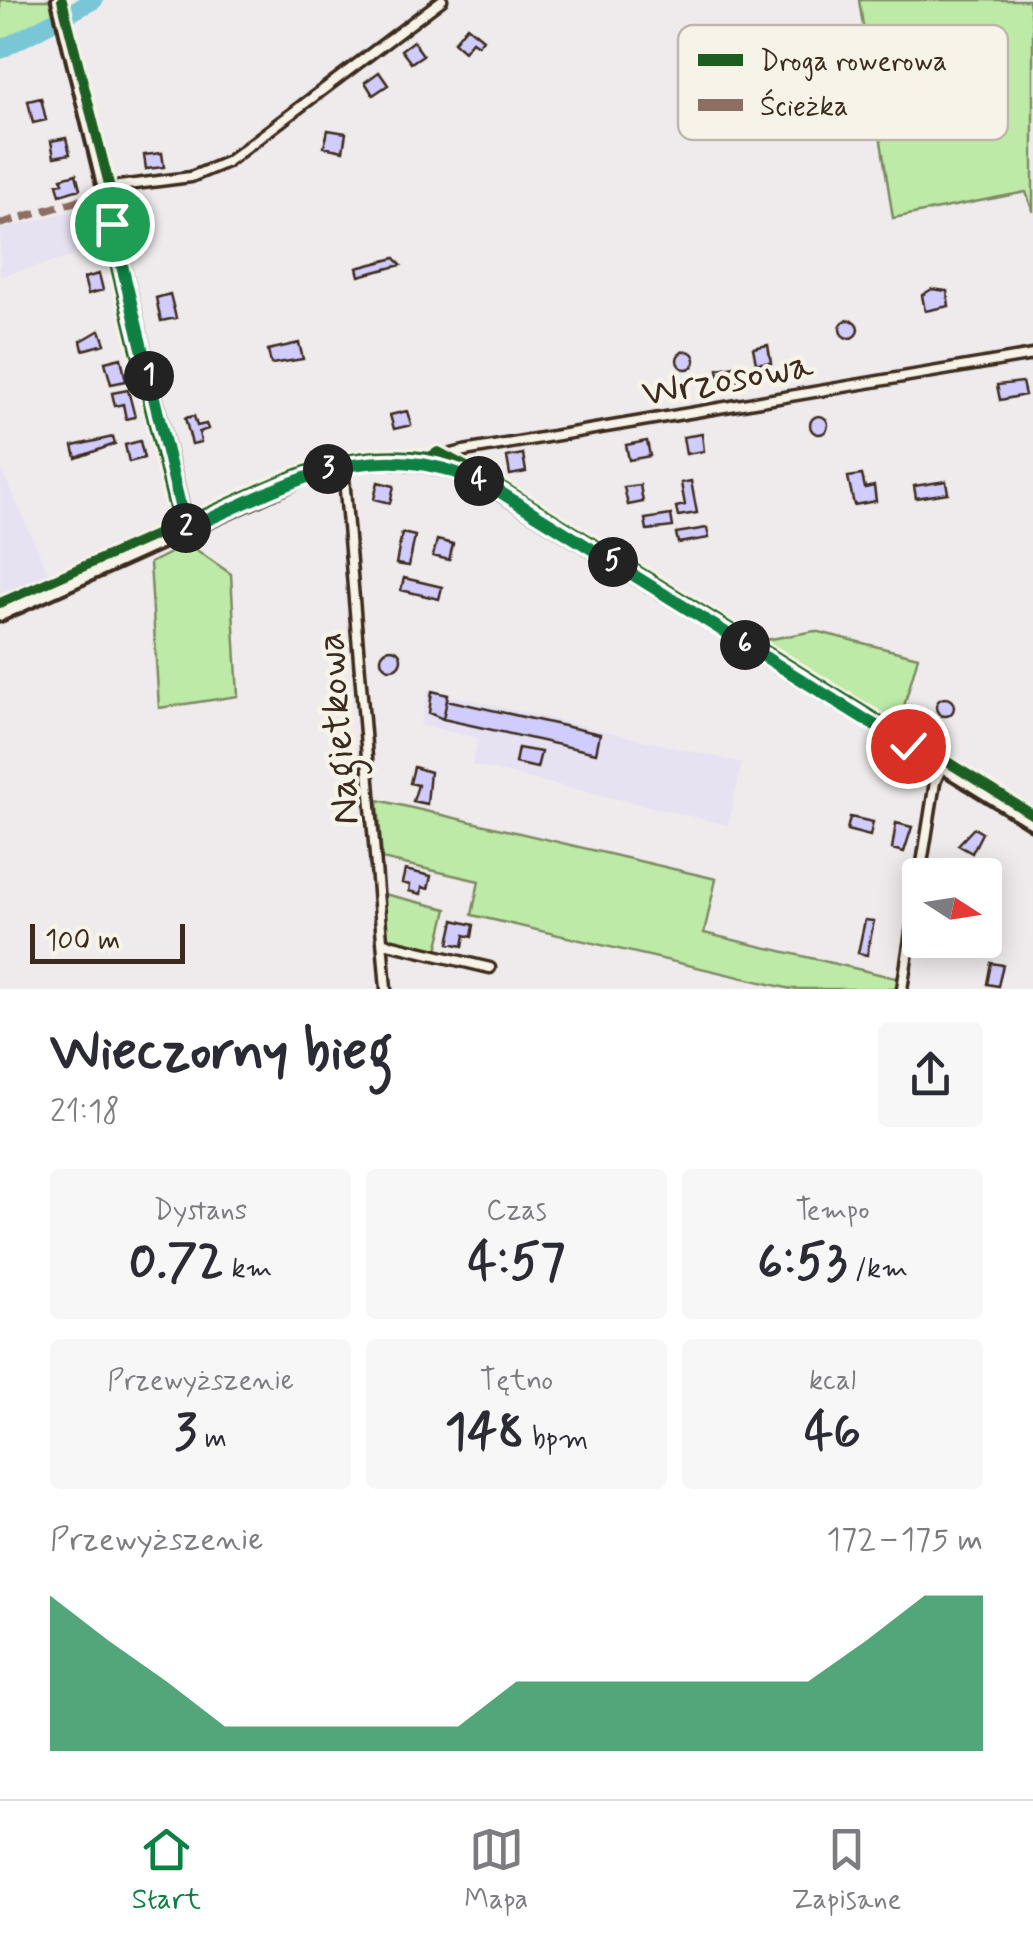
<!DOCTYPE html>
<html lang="pl">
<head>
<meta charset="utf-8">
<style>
	body { margin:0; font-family:Mynerve,sans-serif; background:#f7f7f7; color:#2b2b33; height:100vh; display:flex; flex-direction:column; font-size:38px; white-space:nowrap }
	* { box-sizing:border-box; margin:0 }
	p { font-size:32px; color:#7c7c81 }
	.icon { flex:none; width:55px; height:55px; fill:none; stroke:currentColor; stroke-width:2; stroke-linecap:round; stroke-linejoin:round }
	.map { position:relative; height:989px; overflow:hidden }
	.sheet { display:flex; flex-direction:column; background:#fff; flex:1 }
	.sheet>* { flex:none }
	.needle { width:65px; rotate:102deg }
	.fabs { position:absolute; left:902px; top:858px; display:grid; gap:20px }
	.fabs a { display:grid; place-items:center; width:100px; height:100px; border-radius:10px; background:#fff; box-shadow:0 5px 25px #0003; font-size:50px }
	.scale { position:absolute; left:30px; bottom:25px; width:155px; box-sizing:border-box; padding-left:10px; border:5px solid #3b2a1e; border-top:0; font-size:28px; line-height:35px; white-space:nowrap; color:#3b2a1e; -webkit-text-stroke:8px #f7f3e8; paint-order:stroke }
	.pin { position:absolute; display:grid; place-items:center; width:85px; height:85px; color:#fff; margin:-42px; border:5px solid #fff; border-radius:50%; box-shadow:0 2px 10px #0007 }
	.km { position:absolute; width:50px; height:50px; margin:-25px; border-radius:50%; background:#222; color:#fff; font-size:28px; line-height:50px; text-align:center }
	.round { display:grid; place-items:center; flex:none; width:105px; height:105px; border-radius:10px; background:#f7f7f7 }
	.overview { display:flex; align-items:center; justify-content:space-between; height:170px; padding:0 50px }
	h1 { font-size:55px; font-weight:800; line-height:75px }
	.stats { display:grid; grid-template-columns:repeat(3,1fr); gap:15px; height:170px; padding:10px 50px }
	.stats div { display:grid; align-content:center; border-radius:10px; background:#f7f7f7; text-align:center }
	.stats b { font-size:50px; font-weight:800 }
	.stats small { font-size:28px; font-weight:400 }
	.stats p { font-size:28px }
	.chart { height:280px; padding:20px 50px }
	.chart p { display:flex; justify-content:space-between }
	.chart svg { width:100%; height:180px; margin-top:10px; fill:#0b8043; opacity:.7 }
	.menu { display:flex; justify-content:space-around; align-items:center; height:140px; border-top:2px solid #e1e1e2; background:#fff; font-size:28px; color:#7c7c81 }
	.menu a { display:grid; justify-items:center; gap:5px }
	.menu .active { color:#0b8043 }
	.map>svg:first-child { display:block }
</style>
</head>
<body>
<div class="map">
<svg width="1033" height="989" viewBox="0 0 1033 989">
	<rect width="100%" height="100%" fill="#efebec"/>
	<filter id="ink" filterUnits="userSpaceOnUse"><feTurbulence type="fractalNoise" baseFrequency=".01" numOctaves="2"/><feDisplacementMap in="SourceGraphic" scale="20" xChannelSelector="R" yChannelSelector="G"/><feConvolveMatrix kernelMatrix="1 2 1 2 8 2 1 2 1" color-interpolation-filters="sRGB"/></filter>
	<g filter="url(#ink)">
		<path fill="#e6e2f1" d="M96,205l11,43 -107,28v-46z
			M0,466l51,113 -51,22z
			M428,690l314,73 -14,62 -256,-60 6,-27 -58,-13z"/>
		<path fill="#beeaa7" stroke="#7c8a62" stroke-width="2.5" d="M0,0h50l4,15 -54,27z
			M859,0h170l4,28v184l-7,-20 -133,26z
			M188,544l43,30 7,122 -79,12 -9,-145z
			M815,631l103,26 -20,70 -138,-86z
			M378,800l338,79 -12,54 196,46 -2,10h-107l-319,-74 7,-34 -97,-22z
			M384,894l63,15 -10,41 -50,-12z"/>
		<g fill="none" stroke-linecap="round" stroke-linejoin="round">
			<path stroke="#79c7d6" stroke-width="18" d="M0,50l94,-50"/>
		</g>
		<path fill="#d1ccfe" stroke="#3b2a1e" stroke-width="2.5" d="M467,26l16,13 -5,6 -6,-4 -8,10 -10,-9z
			M413,41l10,14 -12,8 -10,-13z
			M379,72l9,13 -15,10 -8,-13z
			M41,98l5,22 -13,3 -5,-22z
			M328,130l18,3 -3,18 -19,-4z
			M66,138l4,16 -16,3 -3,-16z
			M162,153l2,14 -18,2 -2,-14z
			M76,174l4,15 -20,6 -3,-11 6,-1 -2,-5z
			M395,258l6,7 -42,11 -2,-8z
			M99,274l4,16 -15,4 -4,-16z
			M932,289l15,2 2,15 -24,5 -3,-16z
			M170,294l6,24 -15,3 -5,-23z
			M840 329a9 9 0 1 1 18 0a9 9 0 1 1-18 0Z
			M100,330l5,14 -22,6 -2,-9z
			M299,343l4,16 -32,5 -3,-14z
			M768,345l3,18h-15l-3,-15z
			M677 360a9 9 0 1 1 18 0a9 9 0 1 1-18 0Z
			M121,358l5,23 -15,3 -6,-22z
			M735,366l2,16 -16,3 -3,-16z
			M1022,382l3,13 -25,5 -3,-15z
			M128,390l7,27 -9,2 -3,-15 -8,2 -3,-13z
			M407,411l4,14 -17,4 -4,-14z
			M810 425a9 9 0 1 1 18 0a9 9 0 1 1-18 0Z
			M194,416l3,10 9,-2 2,5 -9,3 2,10 -9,2 -7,-26z
			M702,434l2,17 -18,3 -3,-17z
			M113,437l2,7 -39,14 -3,-12z
			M140,441l4,17 -15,4 -4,-17z
			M647,441l3,15 -21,4 -3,-15z
			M523,454l3,18 -16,3 -3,-18z
			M862,475l3,13 9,-2 2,15 -22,4 -6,-28z
			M691,481l6,32 -19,3 -2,-9 9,-2 -4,-22z
			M946,481l2,12 -32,5 -2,-12z
			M378,482l16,4 -4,17 -16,-4z
			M640,485l3,17 -15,3 -4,-18z
			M671,515l2,12 -26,3 -2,-11z
			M707,528l2,10 -31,5 -2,-10z
			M402,533l13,3 -6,30 -13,-2z
			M437,540l16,4 -4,16 -16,-4z
			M404,578l38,9 -3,12 -38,-9z
			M381 659a10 10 0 1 1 20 0a10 10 0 1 1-20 0Z
			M432,691l16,4 -5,24 -14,-6z
			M936 707a9 9 0 1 1 18 0a9 9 0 1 1-18 0Z
			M447,700l153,34 -4,19 -153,-34z
			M518,748l23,4 -4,16 -22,-5z
			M414,767l16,5 -3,32 -14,-3 5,-16 -8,-2z
			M850,817l23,5 -3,14 -23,-6z
			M896,823l16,4 -8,25 -12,-3z
			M974,828l8,5 -10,20 -14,-8z
			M405,870l26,6 -3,13 -6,-2 -1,7 -12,-3 1,-6 -8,-2z
			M454,920l20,5 -2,12 -7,-2 -2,11 -14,-3z
			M865,920l9,1 -7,34 -9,-2z
			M991,963l12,2 -5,21 -11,-2z"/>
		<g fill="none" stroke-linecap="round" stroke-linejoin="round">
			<defs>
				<path id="minor" d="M103,188l88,-11 36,-15 215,-162
					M343,465l43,524
					M436,465l8,-9 20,-5 569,-96
					M384,943l106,25
					M902,989l33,-207 7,-15"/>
				<path id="tertiary" d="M58,0l129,530
					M0,615l322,-145c65,-15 120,-10 178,23l533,330"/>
			</defs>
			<use href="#minor" stroke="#3b2a1e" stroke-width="15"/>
			<use href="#tertiary" stroke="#3b2a1e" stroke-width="18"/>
			<use href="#minor" stroke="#f7f3e8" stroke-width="8"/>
			<use href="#tertiary" stroke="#f7f3e8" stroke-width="10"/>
			<path stroke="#8d6e63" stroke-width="8" stroke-dasharray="15 8" stroke-linecap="butt" d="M0,224l104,-31"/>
			<defs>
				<path id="cycleway" d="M62,0l63,247 -14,4 64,266
					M0,603l167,-73 8,-13 15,-5 10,3c81,-35 139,-71 230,-58l8,-5 68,36 527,327"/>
			</defs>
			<use href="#cycleway" stroke="#f7f3e8" stroke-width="16"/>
			<use href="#cycleway" stroke="#1b5e20" stroke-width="10"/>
		</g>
	</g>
	<g fill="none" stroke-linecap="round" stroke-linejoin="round" filter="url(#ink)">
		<defs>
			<path id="route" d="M112,224l74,306c112,-51 195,-103 314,-38l408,254"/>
		</defs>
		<use href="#route" stroke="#fff" stroke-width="20"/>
		<use href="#route" stroke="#0b8043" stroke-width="12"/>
	</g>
	<g text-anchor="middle" stroke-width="9" stroke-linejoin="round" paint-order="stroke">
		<g font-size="40" fill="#3b2a1e" stroke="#f7f3e8">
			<text transform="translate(727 377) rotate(-10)" y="14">Wrzosowa</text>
			<text transform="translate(336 729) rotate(-95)" y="14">Nagietkowa</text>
		</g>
	</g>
	<rect x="678" y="25" width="330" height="115" rx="15" fill="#f7f3e8" stroke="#bfb7ab" stroke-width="2.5"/>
	<rect x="698" y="54" width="45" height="12" fill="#1b5e20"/>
	<rect x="698" y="99" width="45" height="12" fill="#8d6e63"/>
	<g font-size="28" fill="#3b2a1e">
		<text x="760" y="70">Droga rowerowa</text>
		<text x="760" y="115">Ścieżka</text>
	</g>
</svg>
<div class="fabs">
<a><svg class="needle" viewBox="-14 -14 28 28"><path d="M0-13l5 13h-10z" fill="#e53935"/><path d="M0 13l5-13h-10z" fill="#7c7c81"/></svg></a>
</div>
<div class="scale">100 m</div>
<div class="pin" style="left:112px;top:224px;background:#1e9e55"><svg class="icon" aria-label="arrive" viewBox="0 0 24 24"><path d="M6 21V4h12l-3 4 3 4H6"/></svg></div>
<div class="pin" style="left:908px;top:746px;background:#d93025"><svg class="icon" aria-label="check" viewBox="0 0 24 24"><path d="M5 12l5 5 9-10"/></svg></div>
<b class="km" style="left:149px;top:376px">1</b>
<b class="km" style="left:186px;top:528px">2</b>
<b class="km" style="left:328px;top:469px">3</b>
<b class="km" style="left:479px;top:481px">4</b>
<b class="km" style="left:613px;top:562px">5</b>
<b class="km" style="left:745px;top:645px">6</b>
</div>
<section class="sheet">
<div class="overview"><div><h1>Wieczorny bieg</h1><p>21:18</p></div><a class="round"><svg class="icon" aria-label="share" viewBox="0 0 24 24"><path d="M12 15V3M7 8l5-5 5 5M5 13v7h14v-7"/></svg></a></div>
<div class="stats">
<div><p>Dystans</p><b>0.72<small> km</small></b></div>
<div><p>Czas</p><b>4:57</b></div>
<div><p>Tempo</p><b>6:53<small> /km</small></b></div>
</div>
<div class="stats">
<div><p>Przewyższenie</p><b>3<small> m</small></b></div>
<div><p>Tętno</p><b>148<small> bpm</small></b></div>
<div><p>kcal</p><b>46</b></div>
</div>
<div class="chart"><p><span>Przewyższenie</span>172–175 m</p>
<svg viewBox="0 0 160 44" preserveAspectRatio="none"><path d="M0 44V6L10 17L20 27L30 38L40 38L50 38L60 38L70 38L80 27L90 27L100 27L110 27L120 27L130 27L140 17L150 6L160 6V44z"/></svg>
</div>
</section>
<nav class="menu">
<a class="active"><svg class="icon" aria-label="home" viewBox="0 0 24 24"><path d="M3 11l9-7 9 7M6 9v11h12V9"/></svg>Start</a>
<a><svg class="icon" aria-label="map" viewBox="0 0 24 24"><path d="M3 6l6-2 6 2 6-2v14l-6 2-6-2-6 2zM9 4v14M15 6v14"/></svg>Mapa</a>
<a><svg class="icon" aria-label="saved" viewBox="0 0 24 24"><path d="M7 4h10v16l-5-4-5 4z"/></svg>Zapisane</a>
</nav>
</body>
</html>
